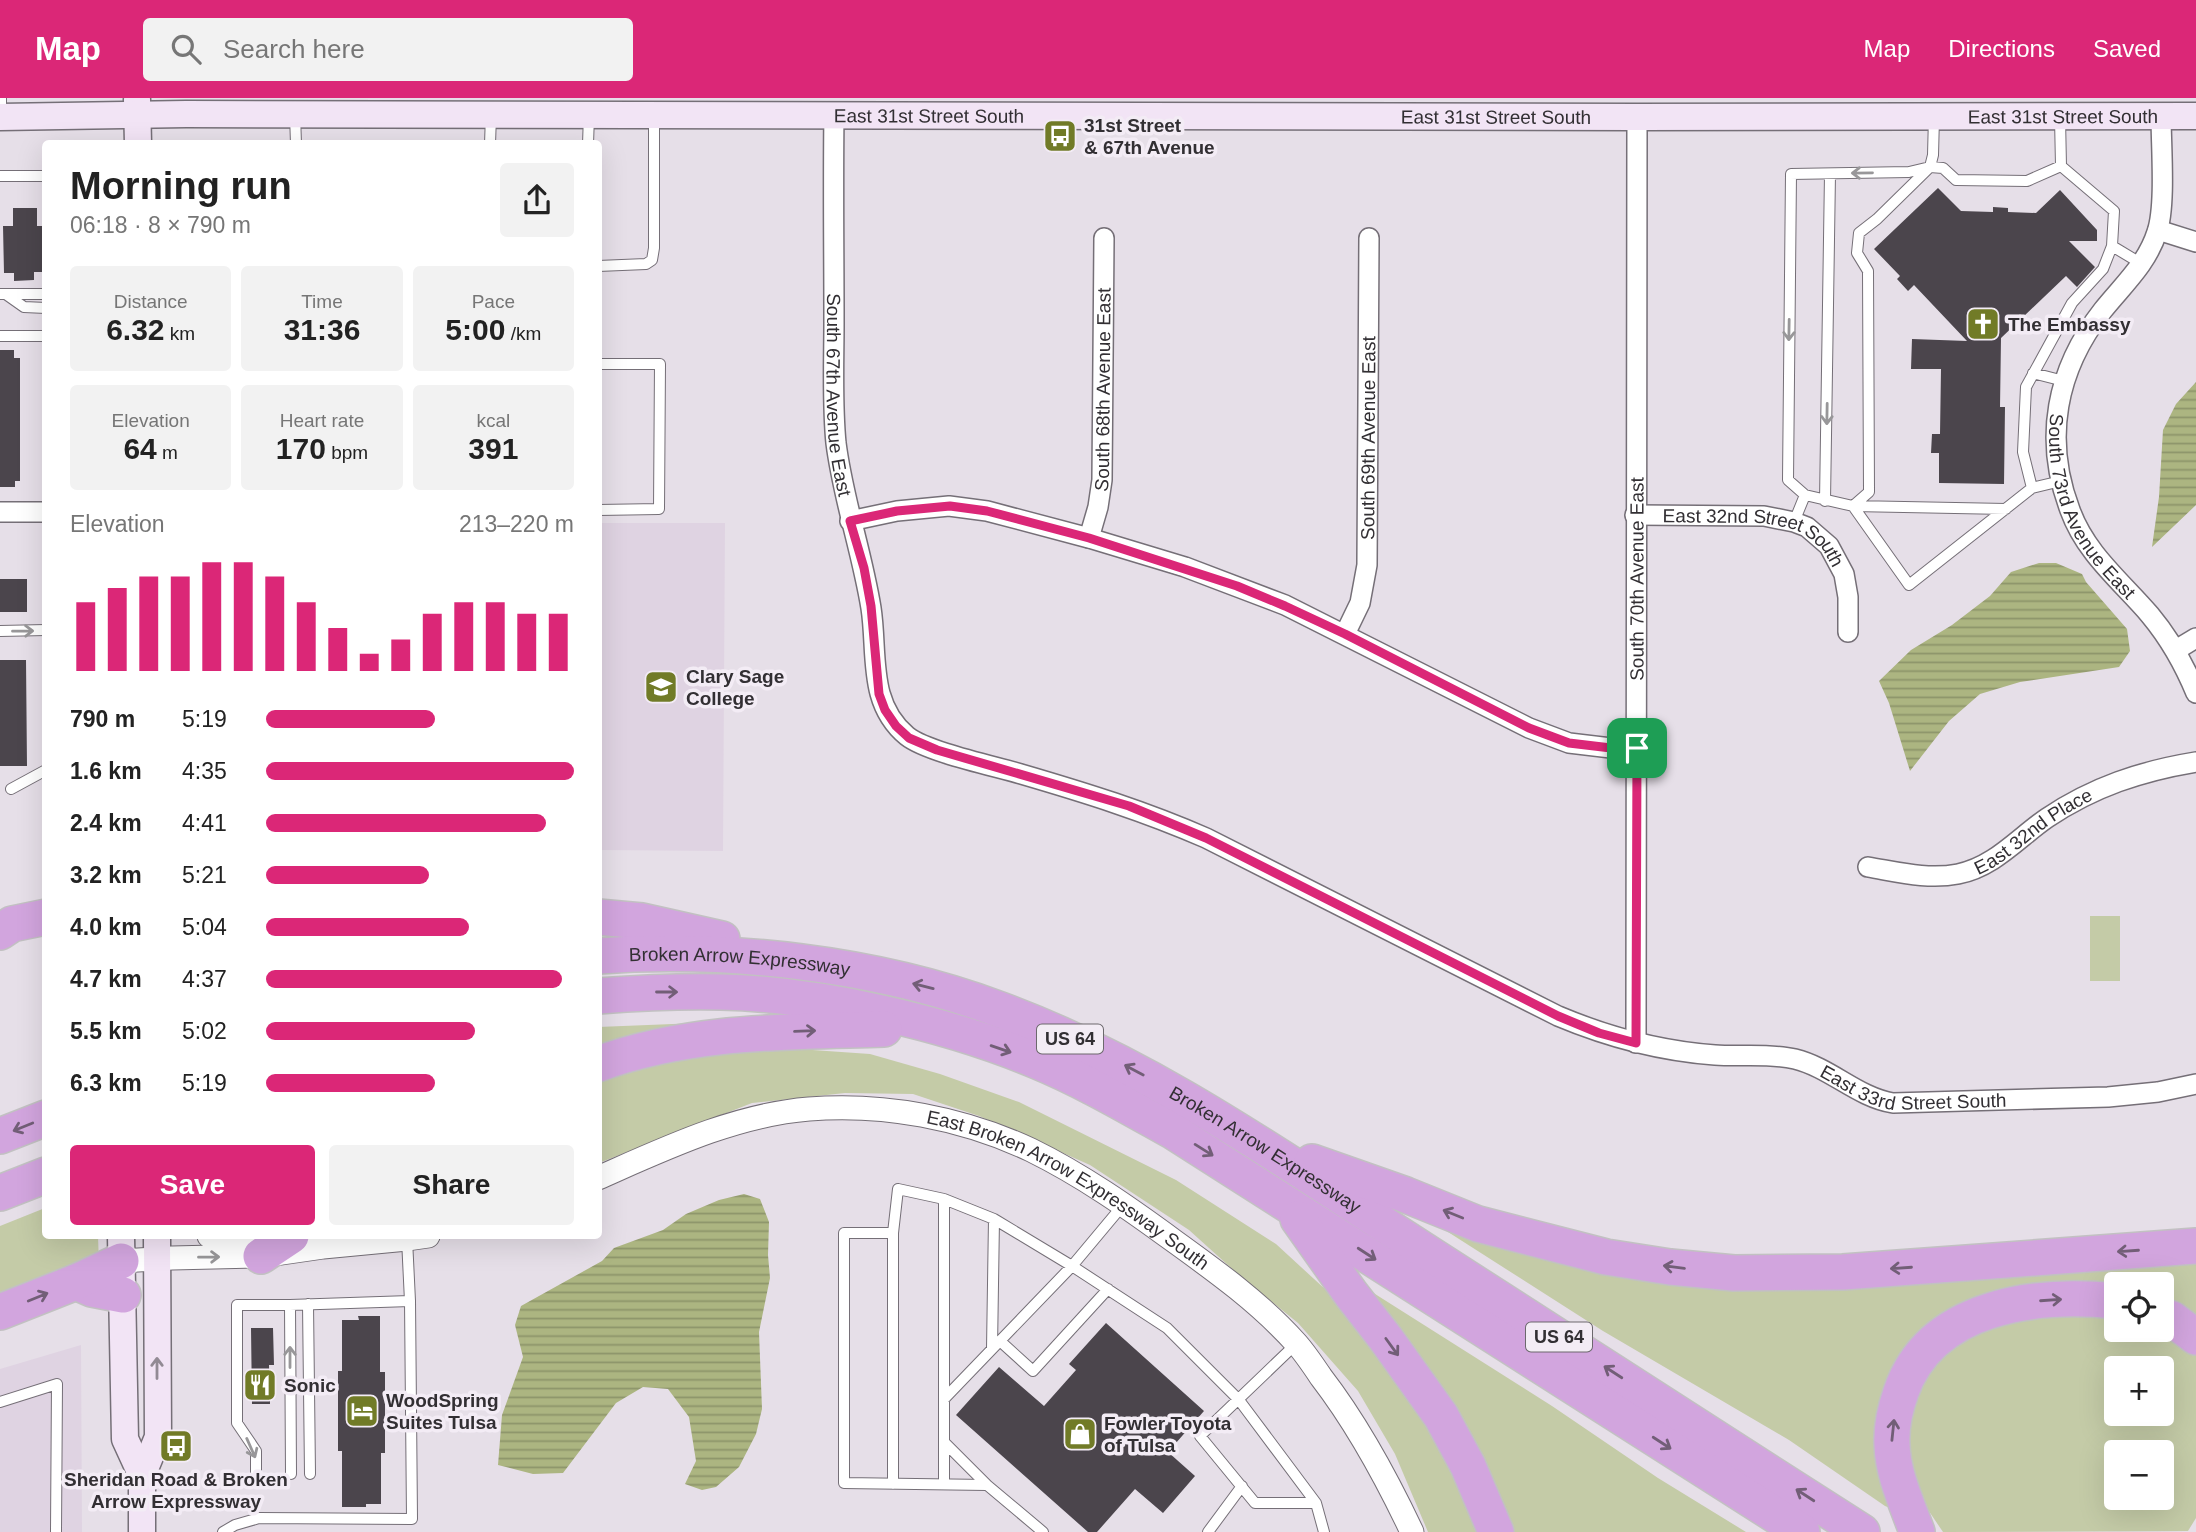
<!DOCTYPE html>
<html lang="en">
<head>
<meta charset="utf-8">
<style>
	body { margin:0; font-family:Helvetica,sans-serif; background:#f2f2f2; color:#222; height:100vh; display:flex; flex-direction:column; font-size:26px; white-space:nowrap }
	* { box-sizing:border-box; margin:0 }
	p { font-size:23px; color:#767676 }
	.icon { flex:none; width:38px; height:38px; fill:none; stroke:currentColor; stroke-width:2; stroke-linecap:round; stroke-linejoin:round }
	.map { position:relative; flex:1; overflow:hidden }
	.details { position:absolute; left:42px; top:42px; width:560px; height:1099px; display:flex; flex-direction:column; background:#fff; border-radius:7px; box-shadow:0 7px 28px #0002 }
	.details>* { flex:none }
	.buttons { position:absolute; left:2104px; top:1174px; display:grid; gap:14px }
	.buttons a { display:grid; place-items:center; width:70px; height:70px; border-radius:7px; background:#fff; box-shadow:0 7px 28px #0002; font-size:35px }
	.pin { position:absolute; display:grid; place-items:center; width:60px; height:60px; color:#fff; margin:-30px; border-radius:14px; box-shadow:0 4px 10px #0006 }
	.round { display:grid; place-items:center; flex:none; width:74px; height:74px; border-radius:7px; background:#f2f2f2 }
	.summary { display:flex; align-items:center; justify-content:space-between; height:119px; padding:0 28px }
	h1 { font-size:38px; font-weight:800; line-height:52px }
	.stats { display:grid; grid-template-columns:repeat(3,1fr); gap:10px; height:119px; padding:7px 28px }
	.stats div { display:grid; align-content:center; border-radius:7px; background:#f2f2f2; text-align:center }
	.stats b { font-size:30px; font-weight:800 }
	.stats small { font-size:19px; font-weight:400 }
	.stats p { font-size:19px }
	.chart { height:196px; padding:14px 28px }
	.chart p { display:flex; justify-content:space-between }
	.chart svg { width:100%; height:126px; margin-top:7px; stroke:#db2777; stroke-width:6 }
	.cta { display:flex; gap:14px; margin-top:auto; padding:14px 28px }
	.cta a { flex:1; height:80px; border-radius:7px; background:#db2777; color:#fff; font-size:28px; font-weight:800; line-height:80px; text-align:center }
	.cta a+a { background:#f2f2f2; color:#222 }
	ul { padding:0 28px; list-style:none; font-size:23px }
	li { display:grid; grid-template-columns:112px 84px 1fr; align-items:center; height:52px }
	li i { height:18px; border-radius:9px; background:#db2777 }
	header { display:flex; align-items:center; gap:42px; box-sizing:border-box; height:98px; padding:0 35px; background:#db2777; color:#fff }
	header strong { font-size:33px }
	nav { display:flex; gap:38px; margin-inline-start:auto; font-size:24px }
	.search { width:490px; height:63px; background:#f2f2f2; display:flex; align-items:center; gap:18px; box-sizing:border-box; padding:0 24px; border-radius:7px; color:#767676; font-size:26px }
	.map>svg:first-child { display:block }
</style>
</head>
<body>
<header>
<strong>Map</strong>
<div class="search"><svg class="icon" aria-label="search" viewBox="0 0 24 24"><circle cx="10" cy="10" r="6"/><path d="M15 15l6 6"/></svg>Search here</div>
<nav><a>Map</a><a>Directions</a><a>Saved</a></nav>
</header>
<div class="map">
<svg width="2196" height="1434" viewBox="0 0 2196 1434">
	<defs>
		<pattern id="water-rules" width="6" height="5" patternUnits="userSpaceOnUse" patternTransform="scale(1.75)"><rect width="6" height="5" fill="#acb581"/><path d="M0 2.5h6" fill="none" stroke="#8d946a"/></pattern>
	</defs>
	<rect width="100%" height="100%" fill="#e6dfe8"/>
	<path fill="#dfd3e2" d="M599,425h126l-2,328 -124,-1z
		M81,1247l1,187h-82v-163z"/>
	<path fill="#c4cba7" fill-rule="evenodd" d="M2090,818h30v65h-30z
		M698,925l-99,31 -1,-27z
		M729,951h69l72,5 70,20 79,28 157,78 100,64 50,46 57,66 45,65 55,111h-55l-33,-78 -37,-63 -60,-68 -58,-47 -51,-46 -99,-65 -111,-49 -66,-22 -68,-1 -93,10 -153,60v-82l55,-19z
		M45,1110l1,28h52l1,28 -99,38v-76z
		M1423,1118l149,45 624,-7v71l-35,-20v-21h-45l-198,60 -28,164 -5,-2 -96,-66 -186,-109z
		M1364,1189l188,119 106,72 88,54h-237z
		M2058,1215l58,3v14h45l35,23v165l-8,13 -245,1 -25,-37 -13,-55 14,-62 26,-28 66,-32zM2116,1270h45v46h-45zM2116,1354h45v46h-45z"/>
	<path fill="url(#water-rules)" d="M2196,284v123l-44,42 7,-50 4,-67 13,-26z
		M2039,465h17l26,11 4,8 41,47 3,22 -11,16 -99,15 -40,12 -31,27 -39,50 -21,-68 -10,-22 32,-31 41,-25 38,-29 21,-24z
		M744,1096l16,5 9,23 -1,33 2,23 -11,54 3,77 -6,25 -17,33 -23,20 -14,3 -17,-6 11,-23 -7,-44 -21,-28 -25,-2 -27,16 -53,70 -30,1 -35,-9 4,-50 21,-58 -8,-32 6,-19 81,-45 12,-13 49,-18 23,-16 33,-14z"/>
	<path fill="#4b454c" d="M1938,90l23,23 32,1v-5l15,1v4l28,1 24,-23 37,40v11h-28l26,26 -18,20 -11,-11 -65,62 -1,69h5l-1,77 -65,-1v-30h-8l1,-19h8l1,-65h-30l1,-30 55,2 -53,-56 -6,6 -11,-12 3,-3 -26,-27z
		M13,110h24v18h8v46h-11v8l-20,1v-8h-10l-1,-47h10z
		M0,252h14v8h6v123h-5v6h-15z
		M0,481h27v33h-27z
		M0,562h26l1,106h-27z
		M358,1218h22v56h5v81h-4v51h-15v3h-24v-56h-4v-80h4v-51h17z
		M1106,1225l98,88 -36,41 27,24 -32,37 -28,-24 -38,43h-9l-132,-117 43,-48 45,39 32,-36 -7,-6z
		M251,1230h22l1,37h-5l1,39h-18z"/>
	<g fill="none" stroke-linecap="round" stroke-linejoin="round">
		<defs>
			<path id="service" d="M1,0v18
				M295,16l1,30
				M490,46l1,-29
				M588,46l1,-29
				M0,78h46
				M2112,148l30,18
				M598,168l48,-2 6,-4 2,-12v-132
				M0,196h46
				M7,197l17,12 22,1
				M0,238h46
				M598,266h62l-1,145 -61,1
				M2033,275l31,8
				M2032,390l-9,-36 3,-65 46,-84 31,-34 9,-23 2,-35 -53,-45
				M1805,397l-17,-15 3,-306 118,-2 21,-5 13,1 13,12 71,1 34,-15 -1,-48
				M1825,403l5,-327
				M1853,408l16,-14 -1,-221 -11,-18 2,-20 18,-14 53,-52 3,-12 1,-38
				M1853,408l153,3
				M1794,424l11,-27 48,11 56,79 123,-97 29,-7
				M0,533l46,-1
				M11,691l35,-19
				M944,1101v285
				M893,1135v251
				M308,1206l2,170
				M290,1207l120,-4
				M1000,1243l33,30 75,-82
				M1296,1246l-96,92 55,67h61
				M992,1251l2,-130
				M944,1301l128,-133 51,-61
				M0,1304l57,-18 -1,148
				M944,1344l43,43
				M256,1377v-24l-19,-28v-118h53l1,169
				M223,1434l12,-7 24,-7 153,1 -2,-218 -3,-62
				M1043,1434l-56,-47 -143,-2v-250h49l5,-44 46,10 50,20 78,47 95,62 72,72 77,103 8,29
				M1208,1434l34,-46"/>
			<g id="minor">
				<path id="s1" d="M834,17c-1,69 0,138 0,207 0,40 -2,81 2,121 7,56 26,109 35,165 7,45 -4,95 36,128 20,16 87,30 114,38 65,19 123,37 185,64l352,178c50,21 102,35 157,39 26,2 54,-2 80,4 36,9 62,38 98,44l215,-6 50,-5 38,-8"/>
				<path id="s2" d="M2161,17c0,31 5,90 -4,117 -10,32 -34,53 -54,78 -47,60 -60,129 -33,200 16,44 51,71 80,105 20,24 34,49 46,78"/>
				<path d="M2158,132l38,12"/>
				<path d="M0,414h46"/>
				<path id="s3" d="M1635,417l129,1 30,6 13,5 22,19 15,28 4,23v35"/>
				<path d="M850,423l47,-10 52,-5 38,5 102,27 96,29 100,38 244,123 40,15 42,5h26"/>
				<path id="s4" d="M1089,440l9,-31 4,-27 2,-242"/>
				<path id="s5" d="M1345,536l15,-31 7,-38 2,-327"/>
				<path d="M2176,552l20,-12"/>
				<path id="s6" d="M1868,769c30,5 60,13 90,7 36,-7 60,-36 89,-56 46,-31 94,-47 149,-56"/>
				<path id="s7" d="M1636,945l1,-926"/>
			</g>
			<g id="tertiary">
				<path id="s8" d="M598,1080c68,-30 137,-63 211,-69 75,-6 154,9 222,41 51,25 98,58 143,91 43,31 86,62 122,102 9,10 17,22 25,34 37,48 65,100 91,155"/>
				<path d="M209,1138l81,2"/>
				<path d="M121,1163l51,-3 89,-2 62,-9 84,-8 21,-3"/>
			</g>
			<g id="secondary">
				<path d="M137,2l1,44"/>
				<path id="s9" d="M0,19l186,-3 1451,3 559,-1"/>
				<path d="M121,1138l4,203 17,37"/>
				<path d="M142,1434v-56l16,-39 -1,-201"/>
			</g>
			<g id="motorway">
				<path d="M598,819l44,4 80,18"/>
				<path d="M0,834l12,-8 34,-7"/>
				<path id="s10" d="M598,858c131,-9 277,7 400,53 156,57 294,157 433,246 143,92 287,185 431,277"/>
				<path d="M598,898c41,-3 82,-5 123,-4 99,2 225,31 316,69 48,20 92,46 137,71l628,400"/>
				<path d="M598,966c92,-34 189,-32 286,-35"/>
				<path d="M0,1038l46,-18"/>
				<path d="M1312,1064l94,33 72,29 128,33 64,10 64,6 109,-1 353,-26"/>
				<path d="M0,1095l46,-18"/>
				<path d="M1298,1121l53,75 35,45 55,77 27,50 28,66"/>
				<path d="M261,1158l30,-20"/>
				<path d="M76,1184l16,7 31,6"/>
				<path d="M0,1214l76,-30 45,-21"/>
				<path d="M2161,1217l11,4 24,18"/>
				<path d="M1917,1434c-10,-28 -24,-57 -25,-87 -1,-18 3,-36 9,-53 30,-87 135,-99 215,-91"/>
			</g>
		</defs>
		<use href="#service" stroke="#756f77" stroke-width="12"/>
		<use href="#minor" stroke="#756f77" stroke-width="22"/>
		<use href="#tertiary" stroke="#756f77" stroke-width="25"/>
		<use href="#secondary" stroke="#756f77" stroke-width="29"/>
		<use href="#motorway" stroke="#c2c1c2" stroke-width="38"/>
		<use href="#service" stroke="#fff" stroke-width="10"/>
		<use href="#minor" stroke="#fff" stroke-width="19"/>
		<use href="#tertiary" stroke="#fff" stroke-width="23"/>
		<use href="#secondary" stroke="#f2e4f5" stroke-width="26"/>
		<use href="#motorway" stroke="#d2a5de" stroke-width="35"/>
	</g>
	<defs><path id="oneway-shaft" d="M-6 0H5M1.5-3L5.5 0L1.5 3" fill="none" stroke-width="1.6" stroke-linecap="round" stroke-linejoin="round" transform="scale(1.75)"/></defs>
	<g stroke="#989799">
		<use href="#oneway-shaft" transform="translate(1862 75) rotate(179)"/>
		<use href="#oneway-shaft" transform="translate(1789 232) rotate(91)"/>
		<use href="#oneway-shaft" transform="translate(1827 316) rotate(91)"/>
		<use href="#oneway-shaft" transform="translate(23 533) rotate(-1)"/>
		<use href="#oneway-shaft" transform="translate(209 1159) rotate(-1)"/>
		<use href="#oneway-shaft" transform="translate(290 1259) rotate(-90)"/>
		<use href="#oneway-shaft" transform="translate(251 1350) rotate(66)"/>
	</g>
	<g stroke="#725e77">
		<use href="#oneway-shaft" transform="translate(923 888) rotate(-166)"/>
		<use href="#oneway-shaft" transform="translate(667 894)"/>
		<use href="#oneway-shaft" transform="translate(805 933) rotate(-2)"/>
		<use href="#oneway-shaft" transform="translate(1001 951) rotate(19)"/>
		<use href="#oneway-shaft" transform="translate(1134 972) rotate(-152)"/>
		<use href="#oneway-shaft" transform="translate(23 1029) rotate(158)"/>
		<use href="#oneway-shaft" transform="translate(1204 1052) rotate(32)"/>
		<use href="#oneway-shaft" transform="translate(1453 1116) rotate(-158)"/>
		<use href="#oneway-shaft" transform="translate(2128 1153) rotate(176)"/>
		<use href="#oneway-shaft" transform="translate(1367 1156) rotate(33)"/>
		<use href="#oneway-shaft" transform="translate(1674 1169) rotate(-173)"/>
		<use href="#oneway-shaft" transform="translate(1901 1170) rotate(176)"/>
		<use href="#oneway-shaft" transform="translate(38 1199) rotate(-22)"/>
		<use href="#oneway-shaft" transform="translate(2051 1202) rotate(-4)"/>
		<use href="#oneway-shaft" transform="translate(1392 1249) rotate(54)"/>
		<use href="#oneway-shaft" transform="translate(1613 1274) rotate(-147)"/>
		<use href="#oneway-shaft" transform="translate(1893 1332) rotate(-84)"/>
		<use href="#oneway-shaft" transform="translate(1662 1345) rotate(33)"/>
		<use href="#oneway-shaft" transform="translate(1805 1397) rotate(-147)"/>
	</g>
	<use stroke="#928a94" href="#oneway-shaft" transform="translate(157 1270) rotate(-90)"/>
	<g fill="none" stroke-linecap="round" stroke-linejoin="round">
		<defs>
			<path id="route" d="M950,408l37,5 102,27 148,48 48,20 60,28 184,94 40,15 42,5h26l-1,295 -37,-10 -41,-17 -352,-178 -77,-32 -192,-56 -28,-12 -13,-12 -11,-16 -6,-16 -8,-88 -7,-38 -14,-47 47,-10z"/>
		</defs>
		<use href="#route" stroke="#fff" stroke-width="14"/>
		<use href="#route" stroke="#db2777" stroke-width="9"/>
	</g>
	<defs>
		<symbol id="bus-square" viewBox="-11 -11 22 22"><rect x="-9" y="-9" width="18" height="18" rx="4" fill="#717b27" stroke="#f3ecf5"/><path d="M-5-6H5V4H4V6H2V4H-2V6H-4V4H-5ZM-3.5-4V0h7V-4ZM-3.5 1.2v1.5H-2V1.2ZM2 1.2v1.5H3.5V1.2Z" fill="#fff"/></symbol>
		<symbol id="church-square" viewBox="-11 -11 22 22"><rect x="-9" y="-9" width="18" height="18" rx="4" fill="#717b27" stroke="#f3ecf5"/><path d="M-1.2-6h2.4v3.5h3.3v2.4h-3.3V6h-2.4V-.1h-3.3v-2.4h3.3Z" fill="#fff"/></symbol>
		<symbol id="university-square" viewBox="-11 -11 22 22"><rect x="-9" y="-9" width="18" height="18" rx="4" fill="#717b27" stroke="#f3ecf5"/><path d="M0-5L7-2L0 1L-7-2ZM-4 1L0 2.5L4 1V4Q0 6-4 4Z" fill="#fff"/></symbol>
		<symbol id="restaurant-square" viewBox="-11 -11 22 22"><rect x="-9" y="-9" width="18" height="18" rx="4" fill="#717b27" stroke="#f3ecf5"/><path d="M-5-6h1v4h1v-4h1v4h1v-4h1v5L-1.5 .5V6h-2V.5L-5-1ZM5-6V6H3V1.5H1.5Q1.5-4 5-6Z" fill="#fff"/></symbol>
		<symbol id="hotel-square" viewBox="-11 -11 22 22"><rect x="-9" y="-9" width="18" height="18" rx="4" fill="#717b27" stroke="#f3ecf5"/><path d="M-6-4.5h1.5V1H6V5H4.5V3h-9V5H-6ZM-4 0a1.8 1.8 0 1 1 3.6 0ZM.5 0V-2.5h3Q6-2.5 6 0Z" fill="#fff"/></symbol>
		<symbol id="shop-square" viewBox="-11 -11 22 22"><rect x="-9" y="-9" width="18" height="18" rx="4" fill="#717b27" stroke="#f3ecf5"/><path d="M-5-2.5h2.3a2.7 3.5 0 0 1 5.4 0H5L5.5 6h-11ZM-1.5-2.5h3a1.5 2.3 0 0 0-3 0Z" fill="#fff"/></symbol>
	</defs>
	<g fill-rule="evenodd">
		<use href="#bus-square" x="1041" y="19" width="38" height="38"/>
		<use href="#church-square" x="1964" y="207" width="38" height="38"/>
		<use href="#university-square" x="642" y="570" width="38" height="38"/>
		<use href="#restaurant-square" x="241" y="1268" width="38" height="38"/>
		<use href="#hotel-square" x="343" y="1294" width="38" height="38"/>
		<use href="#shop-square" x="1061" y="1317" width="38" height="38"/>
		<use href="#bus-square" x="157" y="1329" width="38" height="38"/>
	</g>
	<g text-anchor="middle" stroke-width="7" stroke-linejoin="round" paint-order="stroke">
		<g fill="#f3ecf5" stroke="#6c686d" stroke-width="2">
			<rect x="1037" y="926.5" width="66" height="29" rx="5"/>
			<rect x="1526" y="1224.5" width="66" height="29" rx="5"/>
		</g>
		<g font-size="18" font-weight="bold" fill="#322f33">
			<text x="1070" y="947">US 64</text>
			<text x="1559" y="1245">US 64</text>
		</g>
		<g font-size="19" fill="#322f33" stroke="#f3ecf5">
			<text dy="7" stroke="none"><textPath href="#s9" startOffset="929">East 31st Street South</textPath></text>
			<text dy="7" stroke="none"><textPath href="#s9" startOffset="2063">East 31st Street South</textPath></text>
			<text dy="7" stroke="none"><textPath href="#s9" startOffset="1496">East 31st Street South</textPath></text>
			<text dy="7" stroke="none"><textPath href="#s4" startOffset="150">South 68th Avenue East</textPath></text>
			<text dy="7" stroke="none"><textPath href="#s1" startOffset="280">South 67th Avenue East</textPath></text>
			<text dy="7" stroke="none"><textPath href="#s5" startOffset="200">South 69th Avenue East</textPath></text>
			<text dy="7" stroke="none"><textPath href="#s2" startOffset="430">South 73rd Avenue East</textPath></text>
			<text dy="7" stroke="none"><textPath href="#s3" startOffset="126">East 32nd Street South</textPath></text>
			<text dy="7" stroke="none"><textPath href="#s7" startOffset="464">South 70th Avenue East</textPath></text>
			<text dy="7" stroke="none"><textPath href="#s6" startOffset="178">East 32nd Place</textPath></text>
			<text dy="7" stroke="none"><textPath href="#s10" startOffset="142">Broken Arrow Expressway</textPath></text>
			<text dy="7" stroke="none"><textPath href="#s1" startOffset="1713">East 33rd Street South</textPath></text>
			<text dy="7" stroke="none"><textPath href="#s10" startOffset="709">Broken Arrow Expressway</textPath></text>
			<text dy="7" stroke="none"><textPath href="#s8" startOffset="502">East Broken Arrow Expressway South</textPath></text>
		</g>
		<g font-size="19" font-weight="bold" fill="#322f33" stroke="#f3ecf5" text-anchor="start">
			<text x="1084" y="34">31st Street<tspan x="1084" dy="22">&amp; 67th Avenue</tspan></text>
			<text x="2008" y="233">The Embassy</text>
			<text x="686" y="585">Clary Sage<tspan x="686" dy="22">College</tspan></text>
			<text x="284" y="1294">Sonic</text>
			<text x="386" y="1309">WoodSpring<tspan x="386" dy="22">Suites Tulsa</tspan></text>
			<text x="1104" y="1332">Fowler Toyota<tspan x="1104" dy="22">of Tulsa</tspan></text>
			<text x="176" y="1388" text-anchor="middle">Sheridan Road &amp; Broken<tspan x="176" dy="22">Arrow Expressway</tspan></text>
		</g>
	</g>
</svg>
<div class="buttons">
<a><svg class="icon" aria-label="locate" viewBox="0 0 24 24"><circle cx="12" cy="12" r="6"/><path d="M12 2v4M12 18v4M2 12h4M18 12h4"/></svg></a>
<a>+</a>
<a>−</a>
</div>
<div class="pin" style="left:1637px;top:650px;background:#1e9e55"><svg class="icon" aria-label="arrive" viewBox="0 0 24 24"><path d="M6 21V4h12l-3 4 3 4H6"/></svg></div>
<section class="details">
<div class="summary"><div><h1>Morning run</h1><p>06:18 · 8 × 790 m</p></div><a class="round"><svg class="icon" aria-label="share" viewBox="0 0 24 24"><path d="M12 15V3M7 8l5-5 5 5M5 13v7h14v-7"/></svg></a></div>
<div class="stats">
<div><p>Distance</p><b>6.32<small> km</small></b></div>
<div><p>Time</p><b>31:36</b></div>
<div><p>Pace</p><b>5:00<small> /km</small></b></div>
</div>
<div class="stats">
<div><p>Elevation</p><b>64<small> m</small></b></div>
<div><p>Heart rate</p><b>170<small> bpm</small></b></div>
<div><p>kcal</p><b>391</b></div>
</div>
<div class="chart"><p><span>Elevation</span>213–220 m</p>
<svg viewBox="0 0 160 44" preserveAspectRatio="none"><path d="M5 44V20M15 44V15M25 44V11M35 44V11M45 44V6M55 44V6M65 44V11M75 44V20M85 44V29M95 44V38M105 44V33M115 44V24M125 44V20M135 44V20M145 44V24M155 44V24"/></svg>
</div>
<ul>
<li><b>790 m</b>5:19<i style="width:55%"></i></li>
<li><b>1.6 km</b>4:35<i style="width:100%"></i></li>
<li><b>2.4 km</b>4:41<i style="width:91%"></i></li>
<li><b>3.2 km</b>5:21<i style="width:53%"></i></li>
<li><b>4.0 km</b>5:04<i style="width:66%"></i></li>
<li><b>4.7 km</b>4:37<i style="width:96%"></i></li>
<li><b>5.5 km</b>5:02<i style="width:68%"></i></li>
<li><b>6.3 km</b>5:19<i style="width:55%"></i></li>
</ul>
<div class="cta"><a>Save</a><a>Share</a></div>
</section>
</div>
</body>
</html>
